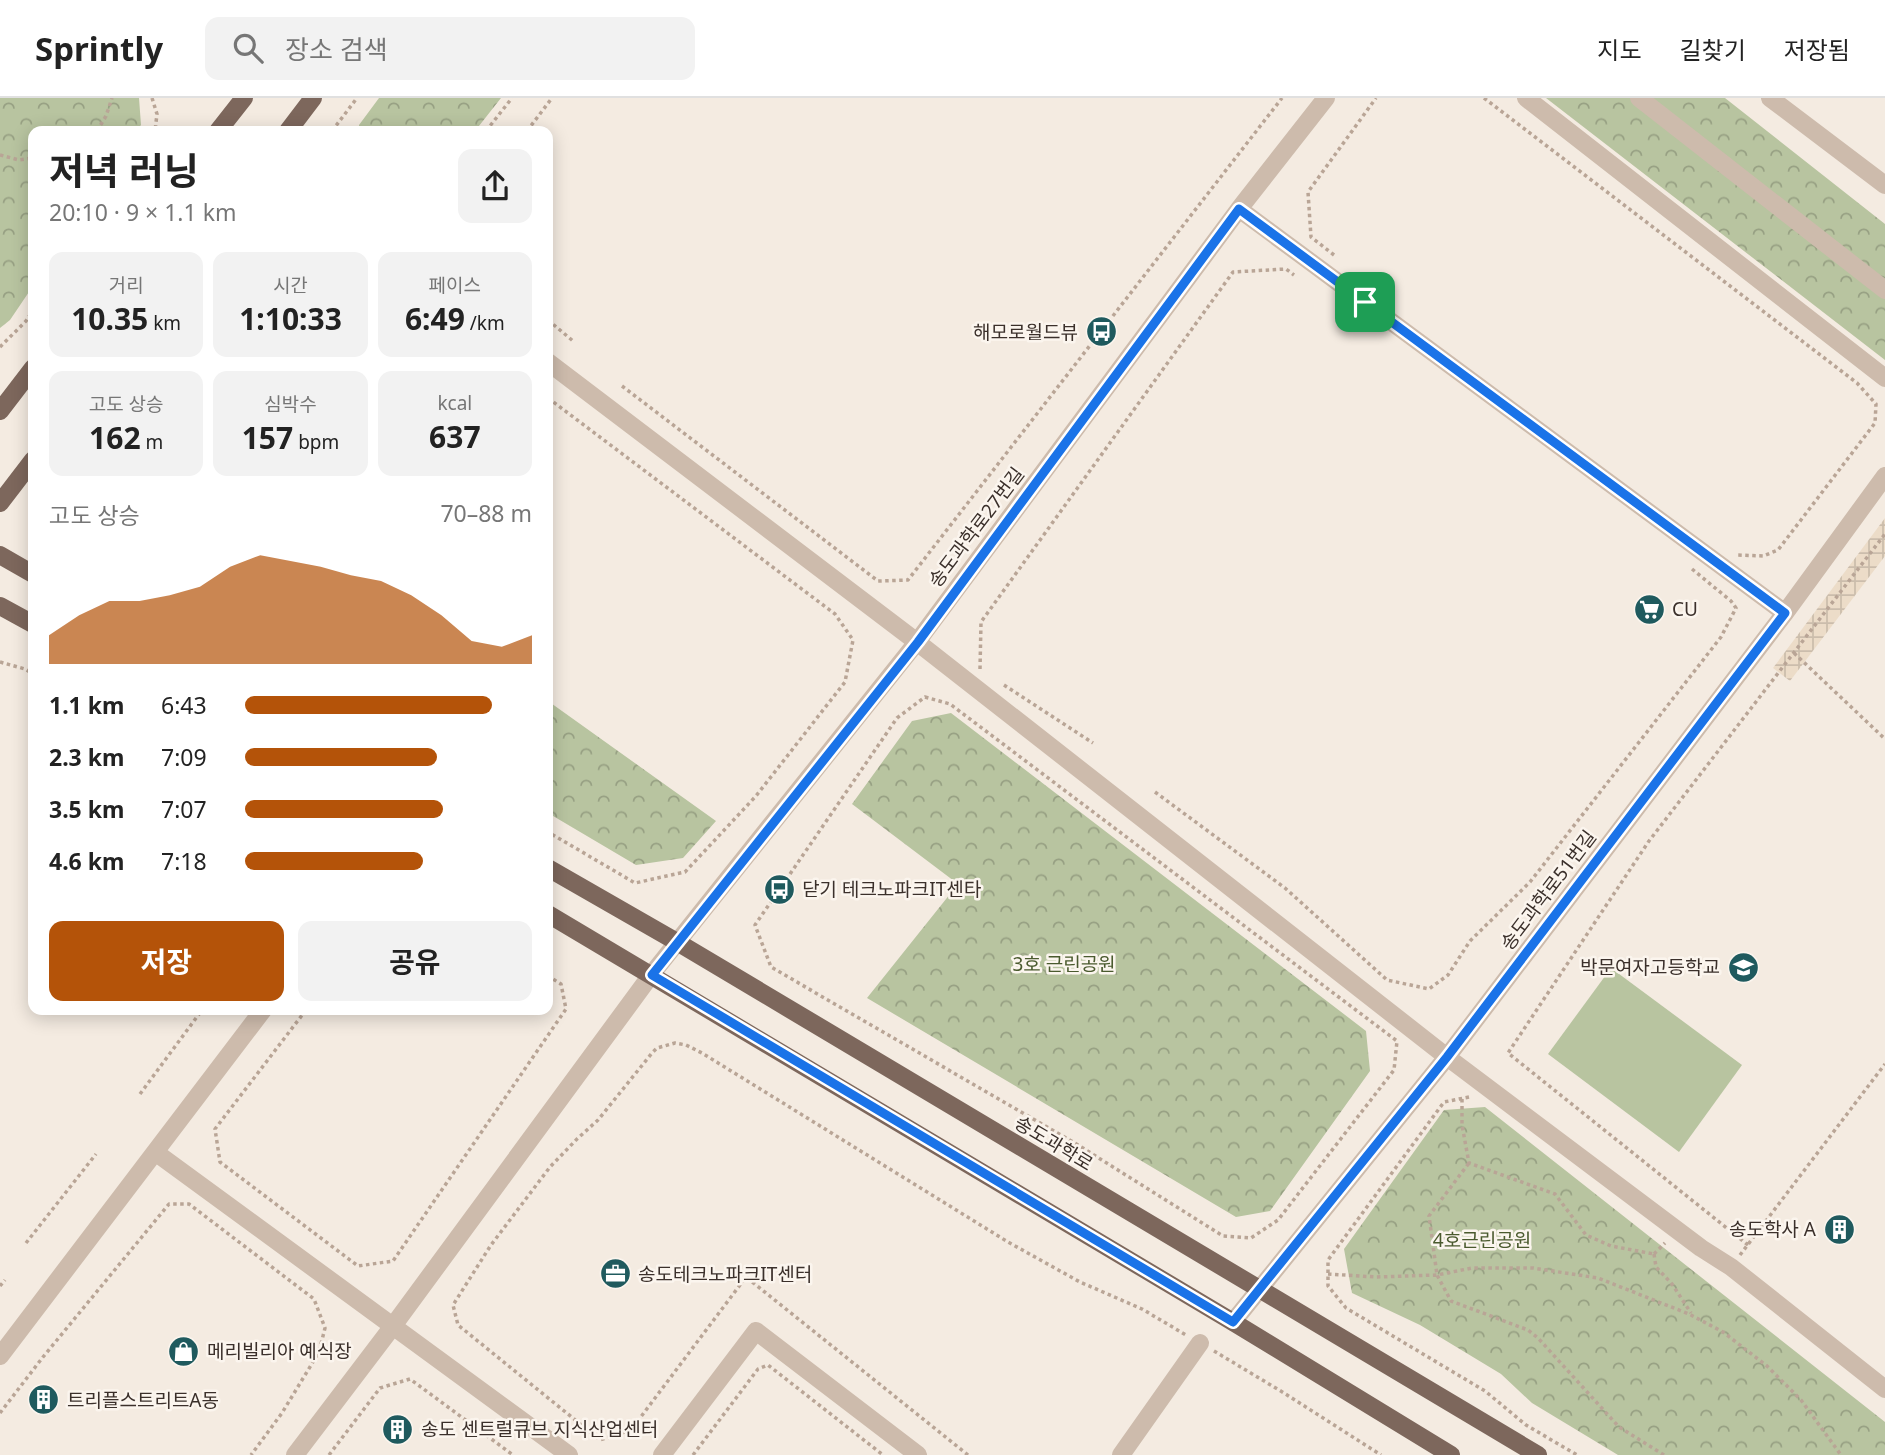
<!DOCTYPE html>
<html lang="ko">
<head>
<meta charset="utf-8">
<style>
	body { margin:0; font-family:"Noto Sans","Noto Sans KR",sans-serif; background:#f2f2f2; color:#222; height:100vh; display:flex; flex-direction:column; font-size:26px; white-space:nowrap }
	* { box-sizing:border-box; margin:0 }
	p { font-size:23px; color:#767676 }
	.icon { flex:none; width:38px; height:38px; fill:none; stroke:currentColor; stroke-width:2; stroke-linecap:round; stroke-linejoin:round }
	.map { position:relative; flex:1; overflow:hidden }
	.sheet { position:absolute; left:28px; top:28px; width:525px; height:889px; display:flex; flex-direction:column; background:#fff; border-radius:14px; box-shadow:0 4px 18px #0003 }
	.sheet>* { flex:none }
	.pin { position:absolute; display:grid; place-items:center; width:60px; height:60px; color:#fff; margin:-30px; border-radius:14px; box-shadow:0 4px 10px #0006 }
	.round { display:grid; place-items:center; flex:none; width:74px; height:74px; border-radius:14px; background:#f2f2f2 }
	.summary { display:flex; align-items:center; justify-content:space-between; height:119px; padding:0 21px }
	h1 { font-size:38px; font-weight:700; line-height:52px }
	.figures { display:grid; grid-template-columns:repeat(3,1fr); gap:10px; height:119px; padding:7px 21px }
	.figures div { display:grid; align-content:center; border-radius:14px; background:#f2f2f2; text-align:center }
	.figures b { font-size:30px; font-weight:700 }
	.figures small { font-size:19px; font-weight:400 }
	.figures p { font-size:19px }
	.chart { height:196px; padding:14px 21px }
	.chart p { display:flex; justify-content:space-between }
	.chart svg { width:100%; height:126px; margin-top:7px; fill:#b45309; opacity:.7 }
	.button { display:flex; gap:14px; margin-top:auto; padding:14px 21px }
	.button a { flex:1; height:80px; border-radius:14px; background:#b45309; color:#fff; font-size:28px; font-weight:700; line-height:80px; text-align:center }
	.button a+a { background:#f2f2f2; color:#222 }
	ul { padding:0 21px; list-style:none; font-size:23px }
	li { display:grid; grid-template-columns:112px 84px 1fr; align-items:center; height:52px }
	li i { height:18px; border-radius:9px; background:#b45309 }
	header { display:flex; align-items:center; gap:42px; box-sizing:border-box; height:98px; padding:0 35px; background:#fff; border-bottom:2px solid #e0e0e0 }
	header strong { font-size:33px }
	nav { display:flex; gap:38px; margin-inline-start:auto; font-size:24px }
	.search { width:490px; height:63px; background:#f2f2f2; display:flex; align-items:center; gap:18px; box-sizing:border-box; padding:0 24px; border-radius:14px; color:#767676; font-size:26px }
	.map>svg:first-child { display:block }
</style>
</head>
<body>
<header>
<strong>Sprintly</strong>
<div class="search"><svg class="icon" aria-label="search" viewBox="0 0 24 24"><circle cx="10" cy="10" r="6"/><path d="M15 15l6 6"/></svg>장소 검색</div>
<nav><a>지도</a><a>길찾기</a><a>저장됨</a></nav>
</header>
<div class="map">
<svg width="1885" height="1357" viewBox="0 0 1885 1357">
	<defs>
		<pattern id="forest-crowns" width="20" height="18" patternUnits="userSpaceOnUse" patternTransform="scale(1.75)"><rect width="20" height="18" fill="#b8c4a0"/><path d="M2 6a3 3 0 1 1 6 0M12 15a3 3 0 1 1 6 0" fill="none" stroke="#97a083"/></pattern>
		<pattern id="plaza-grid" width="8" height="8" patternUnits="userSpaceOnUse" patternTransform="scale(1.75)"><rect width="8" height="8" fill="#ecdcc8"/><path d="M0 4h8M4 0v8" fill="none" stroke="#cbbdac"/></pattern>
	</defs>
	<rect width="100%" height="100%" fill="#f4ebe1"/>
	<path fill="#b8c4a0" d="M1611,870l131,97 -63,87 -131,-98z"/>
	<path fill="url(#forest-crowns)" d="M0,0h139l2,27 -5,6h-103v155l-23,34 -10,8z
		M379,0h122l-26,33h-116v-6z
		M1546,0h179l160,126v136z
		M548,603l168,120 -33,37 -47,7 -88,-52z
		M951,615l415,318 4,40 -100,140 -34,6 -369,-219 91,-114 -106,-80 60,-83z
		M1485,1009l400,315v33h-267l-86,-52 -31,-29 -81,-49 -68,-32 -8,-44 100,-139z"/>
	<path fill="url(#plaza-grid)" d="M1885,420v38l-95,125 -17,-13z"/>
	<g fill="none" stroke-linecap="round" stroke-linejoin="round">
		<path stroke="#b9a596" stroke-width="3.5" stroke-dasharray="3.5 3.5" stroke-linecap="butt" d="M152,0l5,16 -2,17
			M1484,0l373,285 19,21 -1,19 -97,127 -15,6 -25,-1
			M97,33l9,-15 6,-18
			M332,33l25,-33
			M486,33l26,-33
			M527,33l25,-33
			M0,57l19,5 14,-2
			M1334,157l-23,-18 -3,-45 68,-94
			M548,222l25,21
			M0,249l26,-26 7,-11
			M622,288l256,195 30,-1 374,-482
			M548,300l287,216 18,26 -8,42 -89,114 -71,76 -50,11 -87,-51
			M1794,555l91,86
			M0,564l25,7 8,5
			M980,571l1,-47 252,-350 53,-3 8,6
			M1004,587l89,58
			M925,599l25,7 447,337 -3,29 -116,150 -27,18 -28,-2 -145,-91 -307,-178 -16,-42 142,-207z
			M1155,694l130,96 102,92 42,9 19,-14 22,-34 60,-59 191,-245 15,-29 -5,-7 -39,-32
			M306,912l-91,119 5,33 138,104 35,-5 173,-252 -5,-25 -13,-8
			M140,996l62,-84
			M1469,999l-25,5 -116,158v26l18,22 139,83 41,34 51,30
			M1462,1001v26l7,38 86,31 31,41 25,11 43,8
			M26,1145l70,-89
			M1748,1147l-240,-192 141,-212 236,-307
			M1654,1156l2,13 16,17 19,29
			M1654,1156l11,-11
			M1740,1157l145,-191
			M1328,1176l48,3 61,-2 -8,-59 40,-53
			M0,1188l5,-6
			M1214,1253l70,42 97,62
			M0,1315l43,-56 126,-153h20l125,95 11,29 -6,24 -37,61 -31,42
			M329,1357l51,-67 30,-9 103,76
			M693,1357l65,-86 10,-4 115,90
			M968,1357l-222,-178 -115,153 -31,10 -142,-115 -5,-20 38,-60 59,-78 27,-28 21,-19 54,-67 5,-5 18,-5 11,2 16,8 306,189 72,40 62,27 44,26
			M1664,1357l-45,-28 -81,-89 -10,-8 -77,-29 -14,-26 35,-7h61l65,10 91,36 34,18 44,34 34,34 40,55"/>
		<path stroke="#cdbbac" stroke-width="18" d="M1526,0l359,280
			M1639,0l246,192
			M1770,0l115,87
			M1239,111l546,404
			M548,264l369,280 530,415 254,191 30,19 154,122
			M155,1054l414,303
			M1233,1224l214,-265 338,-444 100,-137
			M0,1258l263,-346
			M295,1357l98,-129 258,-351 266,-333 322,-433 87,-111
			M662,1357l94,-124 162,124
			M1121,1357l79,-112"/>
		<path stroke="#7d675c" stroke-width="18" d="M218,33l26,-33
			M288,33l25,-33
			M0,313l33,-43
			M0,405l33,-43
			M0,457l33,19
			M0,508l33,18
			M548,770l129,74 861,513
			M548,816l685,408 218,133"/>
	</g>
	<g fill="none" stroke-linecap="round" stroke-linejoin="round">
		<defs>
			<path id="route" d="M1239,111l546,404 -338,444 -214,265 -581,-347 266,-333z"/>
		</defs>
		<use href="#route" stroke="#fff" stroke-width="14"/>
		<use href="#route" stroke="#1a73e8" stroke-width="9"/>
	</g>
	<defs>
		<symbol id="bus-disc" viewBox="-11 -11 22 22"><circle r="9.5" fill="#1f5a5e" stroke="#fbf5ee"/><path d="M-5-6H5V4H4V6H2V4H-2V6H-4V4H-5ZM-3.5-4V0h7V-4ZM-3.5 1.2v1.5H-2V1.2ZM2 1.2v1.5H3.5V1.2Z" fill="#fff"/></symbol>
		<symbol id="supermarket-disc" viewBox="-11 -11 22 22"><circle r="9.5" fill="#1f5a5e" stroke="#fbf5ee"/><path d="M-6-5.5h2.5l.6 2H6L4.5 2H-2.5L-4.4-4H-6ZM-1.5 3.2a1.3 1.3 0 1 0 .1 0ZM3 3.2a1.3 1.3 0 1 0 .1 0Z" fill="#fff"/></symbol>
		<symbol id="school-disc" viewBox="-11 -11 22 22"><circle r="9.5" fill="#1f5a5e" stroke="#fbf5ee"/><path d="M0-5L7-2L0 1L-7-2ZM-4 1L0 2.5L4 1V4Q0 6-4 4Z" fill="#fff"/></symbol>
		<symbol id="building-disc" viewBox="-11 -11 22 22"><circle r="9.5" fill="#1f5a5e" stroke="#fbf5ee"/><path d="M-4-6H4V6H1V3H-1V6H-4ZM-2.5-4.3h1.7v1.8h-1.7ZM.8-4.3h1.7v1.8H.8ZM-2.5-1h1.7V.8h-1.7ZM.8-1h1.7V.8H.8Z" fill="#fff"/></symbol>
		<symbol id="office-disc" viewBox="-11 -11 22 22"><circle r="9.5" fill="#1f5a5e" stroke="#fbf5ee"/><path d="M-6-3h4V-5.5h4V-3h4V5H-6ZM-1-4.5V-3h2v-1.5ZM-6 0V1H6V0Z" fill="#fff"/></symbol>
		<symbol id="shop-disc" viewBox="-11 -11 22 22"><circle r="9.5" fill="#1f5a5e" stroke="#fbf5ee"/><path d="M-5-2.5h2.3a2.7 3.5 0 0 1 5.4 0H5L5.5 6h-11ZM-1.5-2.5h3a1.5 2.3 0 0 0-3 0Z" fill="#fff"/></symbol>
	</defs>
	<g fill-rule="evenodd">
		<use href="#bus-disc" x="1084" y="216" width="35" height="35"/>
		<use href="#supermarket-disc" x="1632" y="494" width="35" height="35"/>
		<use href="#bus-disc" x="762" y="774" width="35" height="35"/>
		<use href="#school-disc" x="1726" y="852" width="35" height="35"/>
		<use href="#building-disc" x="1822" y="1114" width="35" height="35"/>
		<use href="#office-disc" x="598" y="1158" width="35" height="35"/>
		<use href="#shop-disc" x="166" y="1236" width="35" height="35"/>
		<use href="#building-disc" x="26" y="1284" width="35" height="35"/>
		<use href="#building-disc" x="380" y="1314" width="35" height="35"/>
	</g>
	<g text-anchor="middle" stroke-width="5" stroke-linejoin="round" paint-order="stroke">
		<g font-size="19" fill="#3b302b" stroke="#fbf5ee" text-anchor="start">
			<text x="1078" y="241" text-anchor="end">해모로월드뷰</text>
			<text x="1672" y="518">CU</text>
			<text x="802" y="798">닫기 테크노파크IT센타</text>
			<text x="1720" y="876" text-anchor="end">박문여자고등학교</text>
			<text x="1816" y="1138" text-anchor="end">송도학사 A</text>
			<text x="638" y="1183">송도테크노파크IT센터</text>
			<text x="207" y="1260">메리빌리아 예식장</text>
			<text x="67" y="1309">트리플스트리트A동</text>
			<text x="421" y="1338">송도 센트럴큐브 지식산업센터</text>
		</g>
		<g font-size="19" fill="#3b302b" stroke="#fbf5ee">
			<text transform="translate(976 429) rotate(-53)" y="7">송도과학로27번길</text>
			<text transform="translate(1548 792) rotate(-53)" y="7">송도과학로51번길</text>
			<text transform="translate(1054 1045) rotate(31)" y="7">송도과학로</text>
		</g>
		<g font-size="19" fill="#4a5a2e" stroke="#fbf5ee">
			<text x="1064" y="873">3호 근린공원</text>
			<text x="1482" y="1149">4호근린공원</text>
		</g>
	</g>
</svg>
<div class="pin" style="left:1365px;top:204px;background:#1e9e55"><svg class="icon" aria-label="arrive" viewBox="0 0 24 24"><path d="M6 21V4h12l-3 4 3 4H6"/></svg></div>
<section class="sheet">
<div class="summary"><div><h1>저녁 러닝</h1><p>20:10 · 9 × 1.1 km</p></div><a class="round"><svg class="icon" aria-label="share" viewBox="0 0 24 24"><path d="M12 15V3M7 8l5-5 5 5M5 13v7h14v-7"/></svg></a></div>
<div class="figures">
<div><p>거리</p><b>10.35<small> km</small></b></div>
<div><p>시간</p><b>1:10:33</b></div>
<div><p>페이스</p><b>6:49<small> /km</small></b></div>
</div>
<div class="figures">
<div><p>고도 상승</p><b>162<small> m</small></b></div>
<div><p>심박수</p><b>157<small> bpm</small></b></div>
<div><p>kcal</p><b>637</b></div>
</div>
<div class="chart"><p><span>고도 상승</span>70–88 m</p>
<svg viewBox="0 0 160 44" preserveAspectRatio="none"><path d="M0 44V34L10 27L20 22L30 22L40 20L50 17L60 10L70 6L80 8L90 10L100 13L110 15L120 20L130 27L140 36L150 38L160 34V44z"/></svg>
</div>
<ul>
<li><b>1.1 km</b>6:43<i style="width:86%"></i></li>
<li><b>2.3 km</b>7:09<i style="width:67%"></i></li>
<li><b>3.5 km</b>7:07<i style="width:69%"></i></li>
<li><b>4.6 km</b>7:18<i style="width:62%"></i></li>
</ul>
<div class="button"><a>저장</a><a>공유</a></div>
</section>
</div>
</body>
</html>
